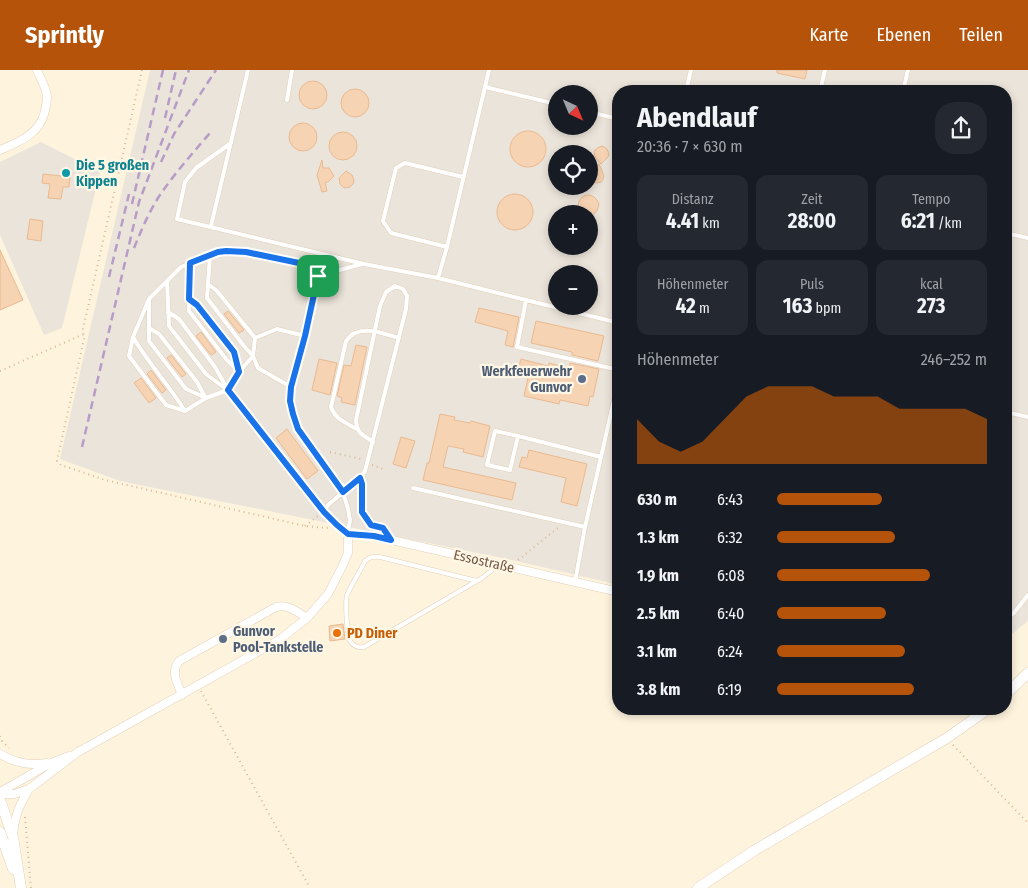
<!DOCTYPE html>
<html lang="de">
<head>
<meta charset="utf-8">
<style>
	body { margin:0; font-family:"Fira Sans Condensed",sans-serif; background:#242831; color:#f1f3f6; height:100vh; display:flex; flex-direction:column; font-size:19px; white-space:nowrap }
	* { box-sizing:border-box; margin:0 }
	p { font-size:16px; color:#9ea1a6 }
	.icon { flex:none; width:28px; height:28px; fill:none; stroke:currentColor; stroke-width:2; stroke-linecap:round; stroke-linejoin:round }
	.map { position:relative; flex:1; overflow:hidden }
	.details { position:absolute; left:612px; top:15px; width:400px; height:630px; display:flex; flex-direction:column; background:#171b24; border-radius:20px; box-shadow:0 2px 8px #0003 }
	.details>* { flex:none }
	.needle { width:32px; rotate:136deg }
	.buttons { position:absolute; left:548px; top:15px; display:grid; gap:10px }
	.buttons a { display:grid; place-items:center; width:50px; height:50px; border-radius:50%; background:#171b24; box-shadow:0 2px 8px #0003; font-size:25px }
	.pin { position:absolute; display:grid; place-items:center; width:42px; height:42px; color:#fff; margin:-21px; border-radius:10px; box-shadow:0 2px 8px #0006 }
	.round { display:grid; place-items:center; flex:none; width:52px; height:52px; border-radius:20px; background:#242831 }
	.overview { display:flex; align-items:center; justify-content:space-between; height:85px; padding:0 25px }
	h1 { font-size:28px; font-weight:700; line-height:38px }
	.stats { display:grid; grid-template-columns:repeat(3,1fr); gap:8px; height:85px; padding:5px 25px }
	.stats div { display:grid; align-content:center; border-radius:12px; background:#242831; text-align:center }
	.stats b { font-size:21px; font-weight:700 }
	.stats small { font-size:14px; font-weight:400 }
	.stats p { font-size:14px }
	.chart { height:140px; padding:10px 25px }
	.chart p { display:flex; justify-content:space-between }
	.chart svg { width:100%; height:90px; margin-top:5px; fill:#b45309; opacity:.7 }
	ul { padding:0 25px; list-style:none; font-size:16px }
	li { display:grid; grid-template-columns:80px 60px 1fr; align-items:center; height:38px }
	li i { height:12px; border-radius:6px; background:#b45309 }
	header { display:flex; align-items:center; gap:30px; box-sizing:border-box; height:70px; padding:0 25px; background:#b45309; color:#fff }
	header strong { font-size:24px }
	nav { display:flex; gap:28px; margin-inline-start:auto; font-size:18px }
	.map>svg:first-child { display:block }
</style>
</head>
<body>
<header>
<strong>Sprintly</strong>
<nav><a>Karte</a><a>Ebenen</a><a>Teilen</a></nav>
</header>
<div class="map">
<svg width="1028" height="818" viewBox="0 0 1028 818">
	<rect width="100%" height="100%" fill="#fef4dd"/>
	<path fill="#ebe4da" fill-rule="evenodd" d="M150,0h878v551l-22,18v-548h-387v494l-107,-25 -392,-79 -60,-22zM556,24h33v32h-33zM556,84h33v32h-33zM556,144h33v32h-33zM556,204h33v32h-33z
		M41,72l59,30 -38,156 -18,7 -44,-100v-73z"/>
	<path fill="#f6d3b2" stroke="#eaba91" d="M777,0h30l-2,9 -28,-6z
		M299 25a14 14 0 1 1 28 0a14 14 0 1 1-28 0Z
		M341 33a14 14 0 1 1 28 0a14 14 0 1 1-28 0Z
		M289 67a14 14 0 1 1 28 0a14 14 0 1 1-28 0Z
		M510 79a18 18 0 1 1 36 0a18 18 0 1 1-36 0Z
		M329 76a14 14 0 1 1 28 0a14 14 0 1 1-28 0Z
		M603,76l4,3 2,5 -1,3 -7,7 -6,-7 -1,-4 1,-3 4,-3z
		M322,90l1,8h6l5,8 -6,6h-3l2,9 -5,1 -5,-17z
		M599,94l5,12 -1,3 -2,3 -4,1 -4,-1 -3,-3 -1,-4 1,-4z
		M346,101l6,4 2,5 -1,4 -3,3 -6,1 -4,-4 -1,-6z
		M43,104l27,3 -1,10h-6l-2,12 -13,-1 2,-14 -8,-1z
		M497 142a18 18 0 1 1 36 0a18 18 0 1 1-36 0Z
		M586,125h4l4,2 3,3 2,4 -2,7 -8,7v-4h-6l-3,-3 -2,-5 1,-5 3,-4z
		M30,149l13,2 -2,20 -14,-2z
		M0,180l23,50 -23,10z
		M479,238l40,9 -6,30 -8,-2 3,-14 -33,-9z
		M228,241l16,19 -5,3 -15,-19z
		M536,251l68,15 -6,25 -26,-6v-3l-41,-9z
		M201,262l15,20 -5,3 -15,-19z
		M356,275l11,2 -12,58 -14,-3 1,-4 -5,-2 7,-31 7,1z
		M171,285l15,19 -4,3 -15,-19z
		M319,289l18,4 -7,32 -18,-5z
		M521,289l27,7 1,-3 20,5 1,-5 29,6 -6,28 -3,-1 -2,10 -28,-6 -1,4 -35,-8 6,-27 -11,-3z
		M151,300l15,20 -4,3 -15,-19z
		M141,308l15,20 -7,5 -15,-20z
		M440,344l15,3 -1,3 16,3 1,-2 19,5 -7,31 -20,-5 1,-3 -16,-3 -5,21 73,16 -4,17 -89,-20 4,-17h2z
		M287,359l31,42 -11,8 -31,-41z
		M401,367l14,4 -9,27 -13,-4z
		M529,380l58,14 -10,42 -16,-4 5,-24 -47,-11 3,-10 5,1z
		M343,554l2,15 -15,2 -1,-15z"/>
	<g fill="none" stroke-linecap="round" stroke-linejoin="round">
		<defs>
			<path id="service" d="M485,17l71,17
				M686,21l5,-21
				M820,21l5,-21
				M903,21l5,-21
				M287,30l5,-30
				M589,42l30,7
				M231,73l-35,25 -11,14 -8,37 187,45 74,14 88,22 93,23
				M211,156l37,-156
				M1006,163l22,5
				M447,177l-56,-14 -8,-12 13,-53 9,-5 58,14
				M210,185l-3,43 37,48 9,10 5,12 33,19
				M191,193l-2,48 37,48 13,13
				M318,206l44,-12
				M438,208l9,-31 42,-177
				M167,211l2,45 37,48 20,15
				M208,214l9,7 38,47 -2,18 -14,16 -11,18 -22,8 -21,13 -19,-6 -37,-49 4,-19 16,-38 32,-32 36,-15 9,-1 21,1 57,12 14,12 -13,60 -14,51 -1,14 3,13 5,15 45,63 5,17 2,11 -2,13
				M189,229l8,6 37,47 5,20
				M526,230l-9,47 102,23
				M149,231v40l37,48 20,9
				M168,242l11,7 36,48 13,23 96,122 13,13 11,9
				M149,258l10,6 38,48 8,15
				M133,267c15,26 36,48 52,74
				M255,268l22,-9 28,7
				M1006,342l22,5
				M357,359c-11,-6 -22,-10 -26,-22l15,-66c12,-18 36,-8 53,-3
				M518,366l-8,34 -23,-5 8,-34 23,5 83,21
				M413,418l172,39
				M324,442l4,-7 32,-27 5,-7 41,-162 1,-13 -4,-7 -8,-3 -9,6 -6,14 -24,114c1,14 6,14 17,22
				M477,511l-97,-24c-7,-1 -10,0 -15,4 -5,11 -13,22 -18,34 -2,7 0,41 3,46 4,6 8,7 14,6l118,-69 9,-7 5,-6
				M575,512l10,-55 34,-149
				M1006,547l7,-3 15,-19"/>
			<path id="minor" d="M0,80c19,-8 40,-16 45,-39 1,-5 2,-11 2,-15 -1,-9 -7,-18 -10,-26
				M182,625c-4,-11 -12,-23 -3,-34l97,-54c13,-3 21,5 31,11
				M0,684c15,9 30,12 47,9
				M0,722l51,-29 18,-7
				M0,724h14l15,-5 49,-37 201,-112 28,-22 21,-24 14,-27 6,-14v-19l26,2 245,56
				M13,765c2,-20 6,-29 16,-46"/>
			<path id="tertiary" d="M1006,624l22,-21
				M0,730l13,37 8,51
				M0,762l13,37
				M698,818l57,-38 192,-112 41,-29"/>
		</defs>
		<use href="#service" stroke="#e3d0b9" stroke-width="5"/>
		<use href="#minor" stroke="#e3d0b9" stroke-width="9"/>
		<use href="#tertiary" stroke="#e3d0b9" stroke-width="11"/>
		<path stroke="#dab696" stroke-width="2" stroke-dasharray="1 4" stroke-linecap="butt" d="M142,0l-59,259 1,10 -27,122 4,4 44,15 200,46 21,2 6,-1
			M0,301l84,-37
			M330,382l31,7
			M372,395l14,5
			M362,414v29l9,12 12,3 2,3
			M305,456l14,-11
			M518,490l41,-33
			M201,621l109,197
			M0,666l2,5 7,7
			M953,675l75,78
			M25,747l6,71"/>
		<use href="#service" stroke="#fff" stroke-width="4"/>
		<use href="#minor" stroke="#fff" stroke-width="8"/>
		<use href="#tertiary" stroke="#fff" stroke-width="10"/>
		<path stroke="#b79cc7" stroke-width="2.5" stroke-dasharray="8 5" stroke-linecap="butt" d="M165,48l11,-48
			M161,92l13,-28 42,-64
			M132,134l31,-134
			M134,178c7,-17 14,-34 24,-50 15,-23 34,-44 52,-65
			M109,207l20,-83
			M82,377l57,-245 50,-132"/>
	</g>
	<g fill="none" stroke-linecap="round" stroke-linejoin="round">
		<defs>
			<path id="route" d="M226,181l20,1 58,12 14,12 -13,60 -14,51 -1,14 3,13 5,15 45,63 17,-14 2,6v28l9,13 12,3 8,12 -17,-4 -26,-2 -11,-9 -13,-13 -96,-122 11,-18 -5,-20 -37,-47 -8,-6 1,-36 28,-11z"/>
		</defs>
		<use href="#route" stroke="#fff" stroke-width="10"/>
		<use href="#route" stroke="#1a73e8" stroke-width="6"/>
	</g>
	<circle fill="#0f9aa8" stroke="#fff7e6" stroke-width="2" cx="66" cy="103" r="5"/>
	<g fill="#5c6f8a" stroke="#fff7e6" stroke-width="2">
		<circle cx="582" cy="309" r="5"/>
		<circle cx="223" cy="569" r="5"/>
	</g>
	<circle fill="#e8710a" stroke="#fff7e6" stroke-width="2" cx="337" cy="563" r="5"/>
	<g text-anchor="middle" stroke-width="4.5" stroke-linejoin="round" paint-order="stroke">
		<g font-size="14" font-weight="bold" fill="#0d838f" stroke="#fff7e6" text-anchor="start">
			<text x="76" y="100">Die 5 großen<tspan x="76" dy="16">Kippen</tspan></text>
		</g>
		<g font-size="14" font-weight="bold" fill="#4e5e75" stroke="#fff7e6" text-anchor="end">
			<text x="572" y="306">Werkfeuerwehr<tspan x="572" dy="16">Gunvor</tspan></text>
			<text x="233" y="566" text-anchor="start">Gunvor<tspan x="233" dy="16">Pool-Tankstelle</tspan></text>
		</g>
		<g font-size="14" fill="#765a44" stroke="#fff7e6">
			<text transform="translate(484 491) rotate(13)" y="5">Essostraße</text>
		</g>
		<g font-size="14" font-weight="bold" fill="#c56008" stroke="#fff7e6" text-anchor="start">
			<text x="347" y="568">PD Diner</text>
		</g>
	</g>
</svg>
<div class="buttons">
<a><svg class="needle" viewBox="-14 -14 28 28"><path d="M0-13l5 13h-10z" fill="#e53935"/><path d="M0 13l5-13h-10z" fill="#9ea1a6"/></svg></a>
<a><svg class="icon" aria-label="locate" viewBox="0 0 24 24"><circle cx="12" cy="12" r="6"/><path d="M12 2v4M12 18v4M2 12h4M18 12h4"/></svg></a>
<a>+</a>
<a>−</a>
</div>
<div class="pin" style="left:318px;top:206px;background:#1e9e55"><svg class="icon" aria-label="arrive" viewBox="0 0 24 24"><path d="M6 21V4h12l-3 4 3 4H6"/></svg></div>
<section class="details">
<div class="overview"><div><h1>Abendlauf</h1><p>20:36 · 7 × 630 m</p></div><a class="round"><svg class="icon" aria-label="share" viewBox="0 0 24 24"><path d="M12 15V3M7 8l5-5 5 5M5 13v7h14v-7"/></svg></a></div>
<div class="stats">
<div><p>Distanz</p><b>4.41<small> km</small></b></div>
<div><p>Zeit</p><b>28:00</b></div>
<div><p>Tempo</p><b>6:21<small> /km</small></b></div>
</div>
<div class="stats">
<div><p>Höhenmeter</p><b>42<small> m</small></b></div>
<div><p>Puls</p><b>163<small> bpm</small></b></div>
<div><p>kcal</p><b>273</b></div>
</div>
<div class="chart"><p><span>Höhenmeter</span>246–252 m</p>
<svg viewBox="0 0 160 44" preserveAspectRatio="none"><path d="M0 44V22L10 33L20 38L30 33L40 22L50 11L60 6L70 6L80 6L90 11L100 11L110 11L120 17L130 17L140 17L150 17L160 22V44z"/></svg>
</div>
<ul>
<li><b>630 m</b>6:43<i style="width:50%"></i></li>
<li><b>1.3 km</b>6:32<i style="width:56%"></i></li>
<li><b>1.9 km</b>6:08<i style="width:73%"></i></li>
<li><b>2.5 km</b>6:40<i style="width:52%"></i></li>
<li><b>3.1 km</b>6:24<i style="width:61%"></i></li>
<li><b>3.8 km</b>6:19<i style="width:65%"></i></li>
</ul>
</section>
</div>
</body>
</html>
